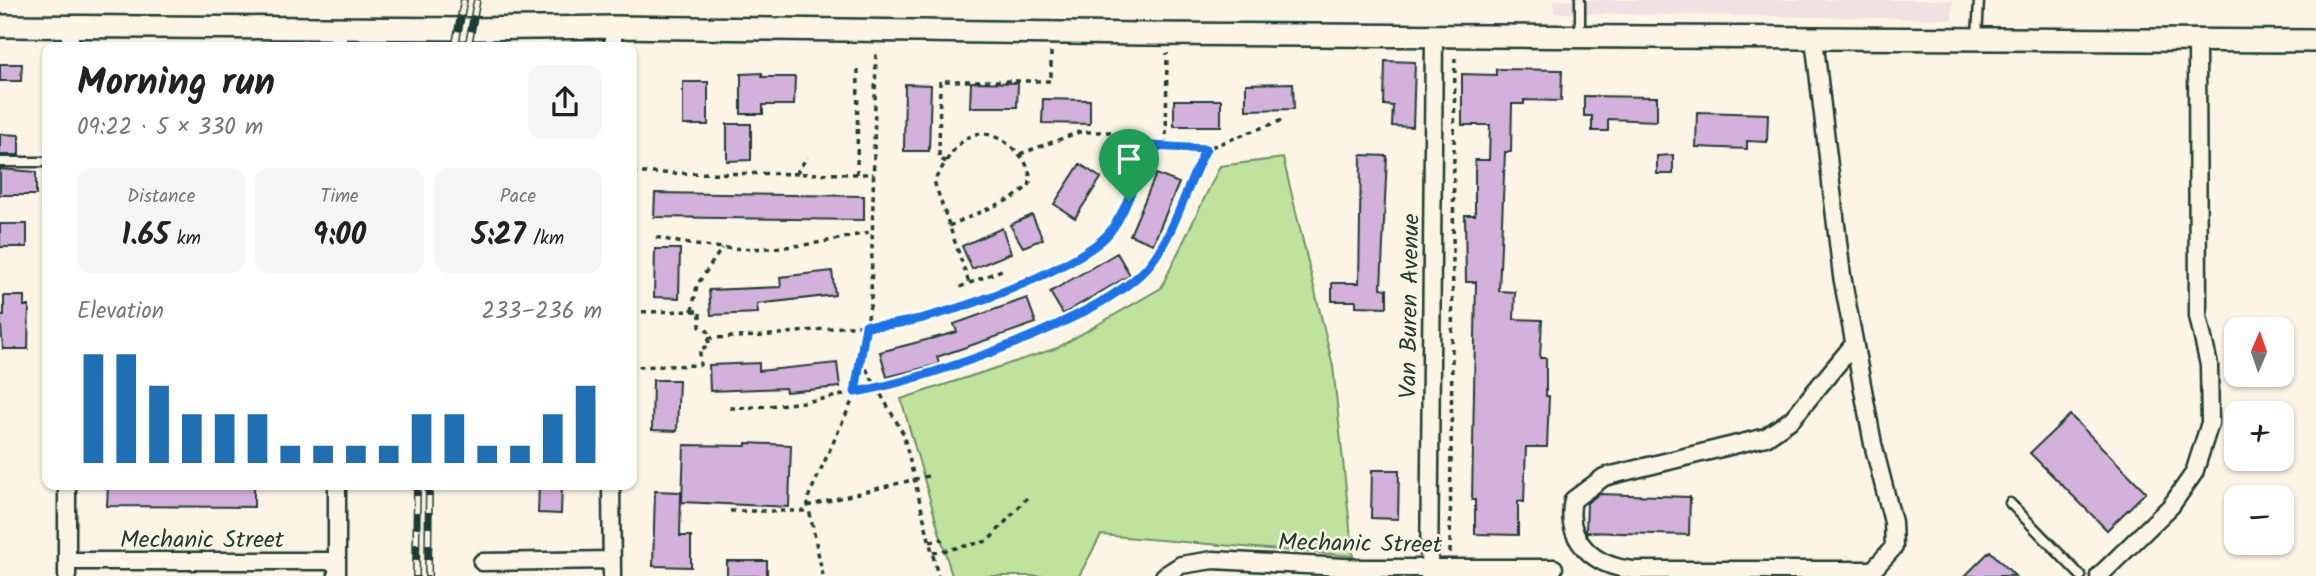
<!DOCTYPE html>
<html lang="en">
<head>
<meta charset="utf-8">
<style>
	body { margin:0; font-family:Kalam,sans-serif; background:#f6f6f6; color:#222; height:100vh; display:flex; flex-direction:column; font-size:26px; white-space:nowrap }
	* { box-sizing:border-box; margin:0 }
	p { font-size:23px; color:#767676 }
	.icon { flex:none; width:38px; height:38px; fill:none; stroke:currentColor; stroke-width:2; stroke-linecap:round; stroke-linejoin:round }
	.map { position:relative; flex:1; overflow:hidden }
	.details { position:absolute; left:42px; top:42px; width:595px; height:448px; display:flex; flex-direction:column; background:#fff; border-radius:14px; box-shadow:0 2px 5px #0004 }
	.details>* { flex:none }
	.needle { width:46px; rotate:2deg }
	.buttons { position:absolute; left:2224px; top:317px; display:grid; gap:14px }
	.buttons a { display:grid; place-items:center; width:70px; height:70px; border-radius:14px; background:#fff; box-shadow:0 2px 5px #0004; font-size:35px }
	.pin { position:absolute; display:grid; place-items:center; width:60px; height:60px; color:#fff; margin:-72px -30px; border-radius:50% 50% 50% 0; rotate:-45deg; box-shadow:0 0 7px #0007 }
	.pin .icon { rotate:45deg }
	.round { display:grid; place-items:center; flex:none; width:74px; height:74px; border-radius:14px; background:#f6f6f6 }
	.headline { display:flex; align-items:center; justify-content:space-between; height:119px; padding:0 35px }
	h1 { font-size:38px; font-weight:800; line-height:52px }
	.stats { display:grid; grid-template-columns:repeat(3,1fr); gap:10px; height:119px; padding:7px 35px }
	.stats div { display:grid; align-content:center; border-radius:14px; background:#f6f6f6; text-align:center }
	.stats b { font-size:30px; font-weight:800 }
	.stats small { font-size:19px; font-weight:400 }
	.stats p { font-size:19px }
	.chart { height:196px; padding:14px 35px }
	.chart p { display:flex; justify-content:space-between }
	.chart svg { width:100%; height:126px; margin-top:7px; stroke:#1f6fb2; stroke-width:6 }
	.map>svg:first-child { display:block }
</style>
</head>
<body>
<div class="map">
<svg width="2316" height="576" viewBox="0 0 2316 576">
	<rect width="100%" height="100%" fill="#fcf5e5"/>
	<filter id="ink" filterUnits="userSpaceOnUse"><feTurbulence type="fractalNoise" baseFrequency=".0143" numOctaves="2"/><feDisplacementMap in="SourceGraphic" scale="14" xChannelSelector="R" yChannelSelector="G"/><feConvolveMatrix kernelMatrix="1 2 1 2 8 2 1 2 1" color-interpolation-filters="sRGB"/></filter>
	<g filter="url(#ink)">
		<path fill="#f0e1e2" d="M1554,0h399l-1,19 -398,-6z"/>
		<path fill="#bfe29c" stroke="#6f9068" stroke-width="2" d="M1283,158l50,208 20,190 -252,-21 -22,41h-127l-51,-177 156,-51 104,-60 59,-122z"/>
		<path fill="#d3b1dc" stroke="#1f3d34" stroke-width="2" d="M1385,61l30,1 -2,65 -21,-1 1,-20 -9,-1z
			M0,64h22l-1,17h-21z
			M1496,69l66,1 -1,31 -37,-1v4h-12l-1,48h-6l-6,139 16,1 -1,27 28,1 -2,38h6v38h3l-2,51h-21l-2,55 -6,-1v34l-43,-1v-34h-3l4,-218h-10l-1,-67h10v-55h14l1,-35h-28v-51l34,1z
			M762,73v4h33l-1,28h-31v9h-22v-40z
			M683,82h25v43h-25z
			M971,82l47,1 -1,24h-47z
			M1293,83l1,26 -48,1v-26z
			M905,84l26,1 -2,66h-25z
			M1584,96l73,1v24l-49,-2v12h-16v-15h-8z
			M1043,99l47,1v24l-48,-1z
			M1174,100h47v26h-47z
			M1697,112l71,2 -1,28 -20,-1v8l-51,-2z
			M727,124h24v36l-24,1z
			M0,134l19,1v20h-19z
			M1361,155l26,1 -6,132 6,1v18l-31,-1v-5h-24v-18h27z
			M1673,155v19h-16v-18z
			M1080,164l21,14 -26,40 -21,-14z
			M0,169l36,3v23h-36z
			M1156,174l23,9 -26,61 -23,-9z
			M655,193l209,3v24l-210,-3z
			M1032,215l11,24 -20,8 -13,-22z
			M0,224h27v23h-27z
			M1002,228l9,25 -39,16 -10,-23z
			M655,249h25l-1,49 -25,-1z
			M1117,253l13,22 -67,39 -13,-22z
			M832,271l3,24 -78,9 1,9 -47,2 -2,-25 72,-3 -1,-10z
			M4,296h20v10h5l-1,43h-25l-3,-33h4z
			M1027,298l9,25 -99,34 2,7 -52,13 -7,-25 77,-20 -3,-8z
			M759,363v8l78,-8 3,24 -54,5 -1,-4 -75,3 -1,-26z
			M653,380h26l-2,51 -25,-1z
			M2070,415l76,77 -39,38 -77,-77z
			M746,443l45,2 -2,62 -107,-5 2,-57 62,1z
			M1372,470h27l-1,49 -27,-1z
			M108,485h146v22l-147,-1z
			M539,485h23l-1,29 -23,-1z
			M655,491l26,1 -1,44h11v31l-38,-1z
			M1599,494l91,3 -1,38 -103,-3 1,-29z
			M1990,551l25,25h-50z
			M727,561h40v15h-40z"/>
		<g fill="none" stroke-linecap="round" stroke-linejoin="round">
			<defs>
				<path id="lane" d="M1580,0v34
					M1977,39l2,-39
					M0,162h47
					M2010,503l71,73"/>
				<path id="street" d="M1814,38l28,238 31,168 20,78 1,25 -21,23h-239c-39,-3 -70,-29 -61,-70l31,-23 162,-40 26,-18 62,-75
					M70,47v-20
					M338,47v-18
					M613,47v-20
					M611,485l1,91
					M67,561h270
					M482,562l130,-2
					M67,576v-91
					M337,576v-91
					M1164,576l17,-11 32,-5 149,8h192
					M1429,576l5,-540
					M2099,576l72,-70 23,-33 16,-50 -1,-58 -11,-49 -1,-276"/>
				<path id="secondary" d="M0,26l471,3 142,-2 531,7 1172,7"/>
			</defs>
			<use href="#lane" stroke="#1f3d34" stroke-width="13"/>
			<use href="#street" stroke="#1f3d34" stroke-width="21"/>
			<use href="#secondary" stroke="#1f3d34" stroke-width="26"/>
			<path stroke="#1f3d34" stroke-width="3.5" stroke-dasharray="5 5" stroke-linecap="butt" d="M1166,145l1,-92
				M1020,154l59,-22h34
				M946,162l-7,-4 1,-77h111v-29
				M632,173l241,1
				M796,174l11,-17
				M857,174l1,-110
				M949,226l64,-28 16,-12c9,-25 -34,-60 -56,-51 -18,7 -29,30 -39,46l35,102
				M656,237c73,19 144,13 217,-6
				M960,287l42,-17
				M692,311l5,-26 25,-37
				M632,312l68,-1v16l8,4 1,15 -9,3v16l-68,2
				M708,338l54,-2 97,-11h38l56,-15 113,-45 33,-22 16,-19 14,-23 23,-55 54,3 76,-29
				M861,360l42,73 35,143
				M730,408c104,-2 203,-33 298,-72 39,-16 85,-33 115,-65 33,-34 41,-82 63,-122
				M807,506l121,-30
				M730,511h77
				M930,542l13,-3
				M933,553l55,-12 39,-43
				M1450,553l5,-499
				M823,576l-16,-76 46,-101 18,-98 5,-250"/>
			<use href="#lane" stroke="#fcf5e5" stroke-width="8"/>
			<use href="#street" stroke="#fcf5e5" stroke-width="16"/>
			<use href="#secondary" stroke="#fcf5e5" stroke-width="21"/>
			<defs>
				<path id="rail" d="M455,47l9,-47
					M468,47l9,-47
					M416,576l1,-91
					M428,576l1,-91"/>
			</defs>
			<use href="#rail" stroke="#1f3d34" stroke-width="8"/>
			<use href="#rail" stroke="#fcf5e5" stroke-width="5" stroke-dasharray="16" stroke-linecap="butt"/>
		</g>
	</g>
	<g fill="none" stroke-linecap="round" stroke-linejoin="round" filter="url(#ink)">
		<defs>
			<path id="route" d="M1152,146l54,3c-20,37 -29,80 -56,115 -43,54 -226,117 -295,128l11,-67c48,7 212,-55 243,-92 21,-27 26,-59 43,-87z"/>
		</defs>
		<use href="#route" stroke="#fff" stroke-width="14"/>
		<use href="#route" stroke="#1a73e8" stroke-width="9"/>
	</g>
	<g text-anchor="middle" stroke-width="5" stroke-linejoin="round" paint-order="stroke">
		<g font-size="24" fill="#1f3d34" stroke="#fcf5e5">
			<text transform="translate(1409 306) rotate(-89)" y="8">Van Buren Avenue</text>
			<text x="202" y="547">Mechanic Street</text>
			<text transform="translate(1360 543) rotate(1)" y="8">Mechanic Street</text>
		</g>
	</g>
</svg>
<div class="buttons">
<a><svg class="needle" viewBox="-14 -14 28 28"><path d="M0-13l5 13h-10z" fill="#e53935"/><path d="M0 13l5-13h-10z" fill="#767676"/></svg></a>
<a>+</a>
<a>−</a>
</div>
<div class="pin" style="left:1129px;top:201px;background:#1e9e55"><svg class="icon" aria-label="arrive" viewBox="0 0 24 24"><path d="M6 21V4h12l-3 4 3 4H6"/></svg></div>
<section class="details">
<div class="headline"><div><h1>Morning run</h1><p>09:22 · 5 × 330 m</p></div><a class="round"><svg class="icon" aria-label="share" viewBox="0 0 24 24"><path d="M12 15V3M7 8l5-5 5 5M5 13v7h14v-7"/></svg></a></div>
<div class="stats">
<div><p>Distance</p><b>1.65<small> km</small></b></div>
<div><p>Time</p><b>9:00</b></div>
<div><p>Pace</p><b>5:27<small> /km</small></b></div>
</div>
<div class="chart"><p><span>Elevation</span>233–236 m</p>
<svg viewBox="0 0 160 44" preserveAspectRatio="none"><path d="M5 44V6M15 44V6M25 44V17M35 44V27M45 44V27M55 44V27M65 44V38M75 44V38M85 44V38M95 44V38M105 44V27M115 44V27M125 44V38M135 44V38M145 44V27M155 44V17"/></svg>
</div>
</section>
</div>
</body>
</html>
